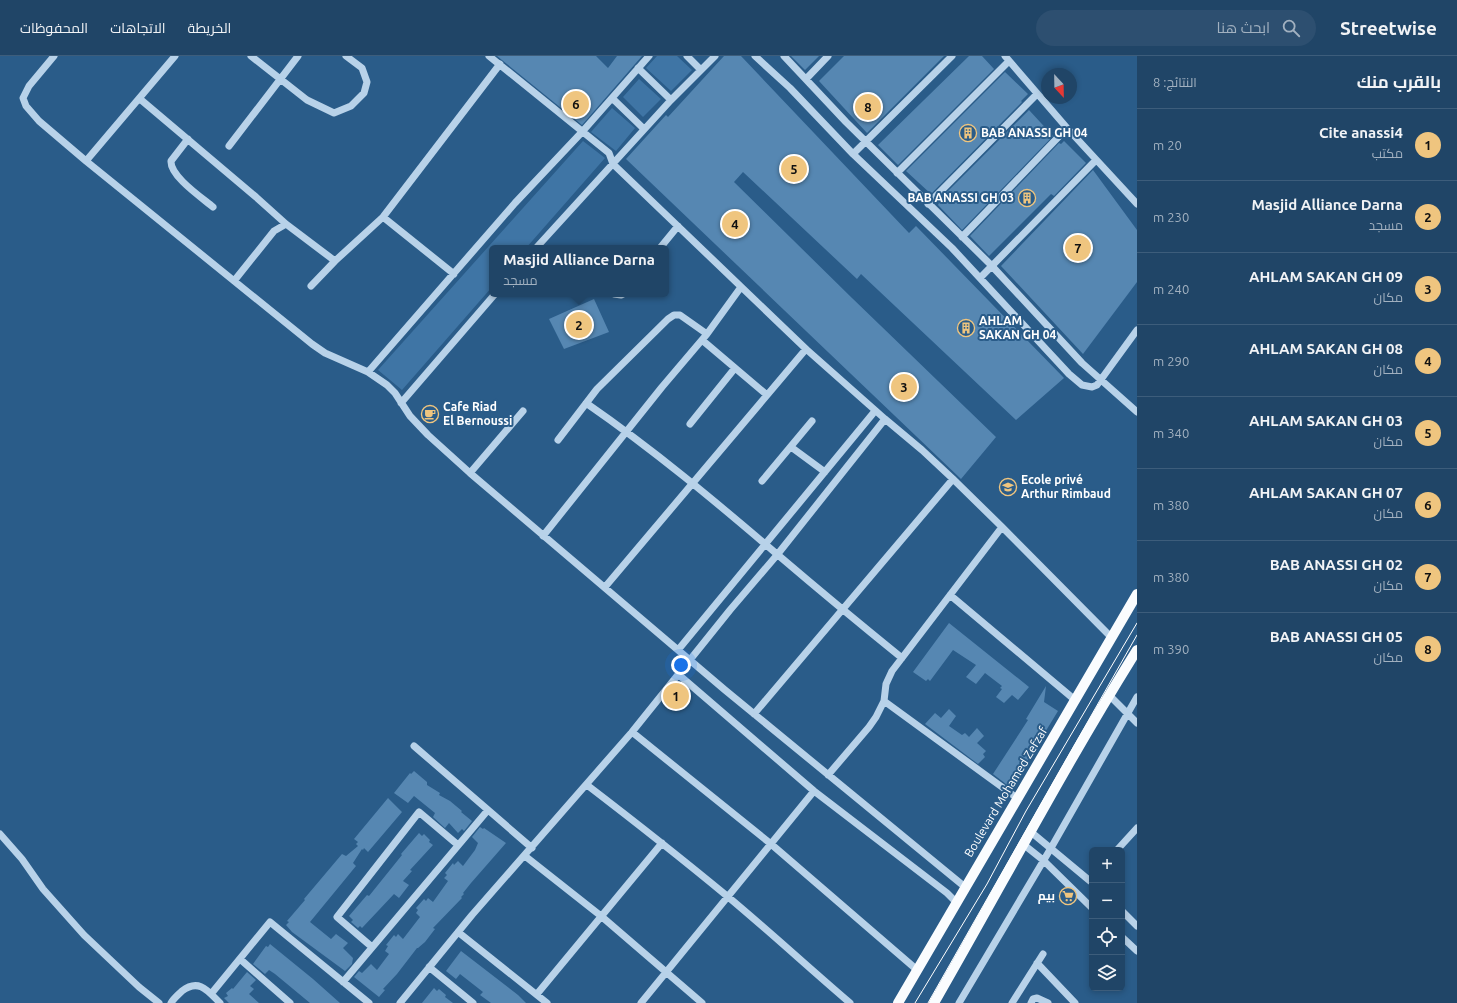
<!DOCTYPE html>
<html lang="ar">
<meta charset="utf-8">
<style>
:root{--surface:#204567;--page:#2d4f70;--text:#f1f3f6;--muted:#a2b1c0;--line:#3d5d7b;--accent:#efc57f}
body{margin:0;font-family:Ubuntu,Cairo,sans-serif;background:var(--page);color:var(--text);direction:rtl}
.controls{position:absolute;right:12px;bottom:12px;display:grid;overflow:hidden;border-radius:6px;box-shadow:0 2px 6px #0003}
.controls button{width:36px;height:36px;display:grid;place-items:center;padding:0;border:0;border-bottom:1px solid var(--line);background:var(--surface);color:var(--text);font:20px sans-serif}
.compass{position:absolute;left:1041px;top:12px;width:36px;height:36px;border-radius:50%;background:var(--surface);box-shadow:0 2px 6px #0003;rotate:158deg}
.you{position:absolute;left:681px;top:609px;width:14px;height:14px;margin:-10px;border:3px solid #fff;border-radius:50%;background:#1a73e8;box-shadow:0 0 0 6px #1a73e833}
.badge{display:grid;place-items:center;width:26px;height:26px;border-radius:50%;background:var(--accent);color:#111;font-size:13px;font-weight:700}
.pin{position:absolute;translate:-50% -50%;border:2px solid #fff;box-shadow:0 1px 4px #0006}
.popup{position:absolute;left:489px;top:189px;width:180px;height:52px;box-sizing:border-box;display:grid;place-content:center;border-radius:6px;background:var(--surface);filter:drop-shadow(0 1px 3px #0005);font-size:13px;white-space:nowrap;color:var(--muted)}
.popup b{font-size:15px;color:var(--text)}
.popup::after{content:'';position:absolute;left:50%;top:100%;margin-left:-8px;border:8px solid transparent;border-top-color:var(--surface)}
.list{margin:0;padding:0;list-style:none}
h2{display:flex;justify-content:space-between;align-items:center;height:52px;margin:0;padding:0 16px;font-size:17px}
h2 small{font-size:13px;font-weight:400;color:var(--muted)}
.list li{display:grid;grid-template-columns:26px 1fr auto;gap:12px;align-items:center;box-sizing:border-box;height:72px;padding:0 16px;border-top:1px solid var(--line)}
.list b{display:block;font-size:15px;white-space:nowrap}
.list p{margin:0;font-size:13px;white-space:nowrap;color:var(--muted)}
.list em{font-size:13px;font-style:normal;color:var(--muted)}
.icon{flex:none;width:22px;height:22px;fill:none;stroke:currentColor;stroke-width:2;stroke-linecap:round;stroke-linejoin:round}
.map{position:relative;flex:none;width:1137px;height:947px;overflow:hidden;direction:ltr}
header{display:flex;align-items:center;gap:24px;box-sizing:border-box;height:56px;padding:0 20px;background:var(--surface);border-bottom:1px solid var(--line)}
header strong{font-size:19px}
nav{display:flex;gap:22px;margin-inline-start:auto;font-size:14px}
.search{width:280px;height:36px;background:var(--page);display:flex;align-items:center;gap:10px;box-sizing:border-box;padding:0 14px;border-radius:22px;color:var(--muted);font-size:15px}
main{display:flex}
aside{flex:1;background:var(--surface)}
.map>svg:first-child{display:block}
</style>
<header>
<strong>Streetwise</strong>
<div class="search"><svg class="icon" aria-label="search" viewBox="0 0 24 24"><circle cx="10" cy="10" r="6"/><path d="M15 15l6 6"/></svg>ابحث هنا</div>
<nav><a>الخريطة</a><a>الاتجاهات</a><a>المحفوظات</a></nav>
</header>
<main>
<aside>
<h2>بالقرب منك<small>النتائج: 8</small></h2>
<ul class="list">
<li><span class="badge">1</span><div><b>Cite anassi4</b><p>مكتب</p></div><em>20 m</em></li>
<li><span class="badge">2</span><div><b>Masjid Alliance Darna</b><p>مسجد</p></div><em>230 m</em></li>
<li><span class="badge">3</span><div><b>AHLAM SAKAN GH 09</b><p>مكان</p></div><em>240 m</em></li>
<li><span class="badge">4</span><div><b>AHLAM SAKAN GH 08</b><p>مكان</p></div><em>290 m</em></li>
<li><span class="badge">5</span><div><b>AHLAM SAKAN GH 03</b><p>مكان</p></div><em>340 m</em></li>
<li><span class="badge">6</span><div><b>AHLAM SAKAN GH 07</b><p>مكان</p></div><em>380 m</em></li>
<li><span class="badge">7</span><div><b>BAB ANASSI GH 02</b><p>مكان</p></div><em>380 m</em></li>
<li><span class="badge">8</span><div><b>BAB ANASSI GH 05</b><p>مكان</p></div><em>390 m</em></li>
</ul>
</aside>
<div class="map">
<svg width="1137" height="947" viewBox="0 0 1137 947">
<rect width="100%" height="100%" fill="#2a5c89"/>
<path fill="#3f75a5" d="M657,0H677L692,14L671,35L646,12Z
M639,23L661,43L643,61L623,41Z
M612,52L635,72L616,95L591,76Z
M583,85L605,102L526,192H492V231L402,334L378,314Z"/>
<path fill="#5687b2" d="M497,0H596L608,12L617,0H642L582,69Z
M724,0H741L909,177L916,170L1064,322L1016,364L861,218L857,223L743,116L734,126L852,242L996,381L961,423L626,103L666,59L668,61Z
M791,0H819L805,14Z
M844,0H944L867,77L819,25Z
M969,0H982L994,13L898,109L878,89Z
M1005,16L1028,38L1021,45L1022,46L931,138L906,115Z
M1029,54L1053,80L962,174L938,149L939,147L938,145Z
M1064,85L1086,107L1054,140L1051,138L989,200L970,180L1059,87L1061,88Z
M1093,114L1137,174V226L1083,298L1001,210Z
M594,243L609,276L564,293L549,263Z
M949,567L1029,631L1018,644L1012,639L1004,647L996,641L1002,633L1000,632L1002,630L985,617L976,628L966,621L976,609L953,594L930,625L928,623L926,625L913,616Z
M1046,630L1044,646L1058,655L1011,732L993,718L1028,664L1026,663Z
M949,653L956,660L949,670L962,679L965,677L969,681L977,672L984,680L977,687L986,695L983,698L985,701L978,708L925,668L935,657L941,662Z
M414,715L427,726V729L440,737L439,739L450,745L462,755L461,756L472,765L464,775L462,773L458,777L449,767L445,772L433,761L435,757L414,740L408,747L394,737L410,717L411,718Z
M388,742L402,756L368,796L364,792L363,794L362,793L353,807L356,810L310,866L331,883L336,878L348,887L343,892L353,902L352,908L345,915L292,876L286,869L289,866L287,865L305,844L304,843L342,798L346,800L358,790L356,788L358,786L354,783Z
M480,771L483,773L484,772L506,787L471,827L463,837L464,838L461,841L462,842L433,872L435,873L425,886L418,892H417L397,918L383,933L385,934L379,941L354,921L359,915L362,917L371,908L377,914L389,898L385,895L388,890L386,889L394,879L396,881L398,878L403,883L420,861L416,857L418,854L416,852L424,843L426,845L428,842L433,846L448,825L444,822L447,819L445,817L453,807L454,809L458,805L463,810L475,794L478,787L472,781Z
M419,777L422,780L424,778L430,784L429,786L433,789L410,814L412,815L403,825L409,829L399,842L394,838L362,872L360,870L358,872L351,866L353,864L349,860L367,839L369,840L402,799L401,798Z
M270,888L313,923L340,947H310L275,918L269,914L265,918L253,908L266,890L268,891Z
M461,895L518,939L526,947H491L480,939L483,936L460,918L456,923L446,915Z
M247,916L256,924L250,930L254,933L249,938L259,947H229L224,942L228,940L226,937L232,932L233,933Z
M434,932L437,935L439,933L446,939L445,941L453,947H422Z"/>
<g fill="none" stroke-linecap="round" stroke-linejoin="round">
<path stroke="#b8d2e9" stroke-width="7" d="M54,0L29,30L23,42L26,50L39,65L86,105L312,288L325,297L368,316L387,329L395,337L410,360L428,379L470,417L725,634L965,831
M251,0L307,44L334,57L351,50L364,37L367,26L362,12L346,0
M489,0L609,97L613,108L806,293L885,363L922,394L953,423L1002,471L1111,581
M687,0L701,14
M755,0L790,32L853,98L952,192L1069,318L1082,329L1092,331L1097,329L1137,274
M784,0L846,66L990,208L1082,307L1137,356
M1005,0L1067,72L1137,148
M638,12L671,44
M806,23L828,0
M612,42L644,73
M140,43L256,141L286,168
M188,83L171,105C170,120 201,141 213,151
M229,90L298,0
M853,98L952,0
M86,105L175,0
M897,117L1009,5
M928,148L1037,38
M383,161L454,218
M962,181L1067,72
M536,192L671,44L715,0
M660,192L678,170
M980,222L1096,104
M234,225L274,175L286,168L335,205
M311,230L335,205L383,161L500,8
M614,238L621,239L623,238
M702,284L767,339
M368,316L515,147L582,76L649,0
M401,347L495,238
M586,347C654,394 716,446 778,499C819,534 860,568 902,602
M690,368L735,312
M558,384L597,333L668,263L674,259H680L707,278
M791,391L825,416
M470,417L523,355
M762,425L812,365
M543,480L662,331L707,278L741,231
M605,531L806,293
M950,539L1075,644
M678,594L875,355
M679,619L814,735L947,837L956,846
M1109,639L1137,667
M884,645L1017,742
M754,658L953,423
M632,676L771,788L916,913
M414,690L532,792
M828,719L869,671L876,661L884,645L886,628L892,615L1002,471
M587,729C634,765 681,802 727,840C769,875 809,912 850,947
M1031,776L1090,825
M0,778L22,803L43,833L84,879L139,931L159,947
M1023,788L1043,804L1092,852
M1117,794L1137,772
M525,800L601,860L702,947
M1122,855L1137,870
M458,876L547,947
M1122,881L1137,895
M372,891L337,861L419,756L458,789
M240,903L290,947
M1037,907L1075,947
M429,911L473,947
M343,926L488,754
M211,938L270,866L369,947
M537,938L662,787
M171,947C174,942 178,939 182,935C199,922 208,935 220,947
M400,947L472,859L632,676L730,554L777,499L885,363
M641,947L814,735
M959,947L1051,792L1137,641
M1012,947L1043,898
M1031,947L1033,943L1037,942L1048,947"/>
<path stroke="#fafcfe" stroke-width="10" d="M898,947L1137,538
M934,947C1002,829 1065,709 1137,594"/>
<path stroke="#fff" stroke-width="1" d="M915,947L987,828L1026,755L1137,567
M928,947L1137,579"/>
</g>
<defs>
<g id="building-ring" transform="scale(0.9)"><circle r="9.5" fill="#2a5c89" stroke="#efc57f" stroke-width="1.5"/><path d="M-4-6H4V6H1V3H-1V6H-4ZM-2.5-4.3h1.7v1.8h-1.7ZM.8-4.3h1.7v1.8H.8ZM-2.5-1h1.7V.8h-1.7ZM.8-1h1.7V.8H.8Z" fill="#efc57f"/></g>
<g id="cafe-ring" transform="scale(0.9)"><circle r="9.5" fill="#2a5c89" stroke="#efc57f" stroke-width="1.5"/><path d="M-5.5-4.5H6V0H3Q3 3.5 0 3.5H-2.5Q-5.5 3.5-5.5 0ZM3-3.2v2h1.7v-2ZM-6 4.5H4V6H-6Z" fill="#efc57f"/></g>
<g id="school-ring" transform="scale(0.9)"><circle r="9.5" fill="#2a5c89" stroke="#efc57f" stroke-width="1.5"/><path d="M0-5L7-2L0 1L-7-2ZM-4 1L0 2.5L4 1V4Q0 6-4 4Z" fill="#efc57f"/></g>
<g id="supermarket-ring" transform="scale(0.9)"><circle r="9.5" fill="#2a5c89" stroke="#efc57f" stroke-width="1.5"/><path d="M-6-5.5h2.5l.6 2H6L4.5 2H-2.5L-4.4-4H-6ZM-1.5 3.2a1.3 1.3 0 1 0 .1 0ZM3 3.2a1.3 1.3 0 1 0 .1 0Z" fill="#efc57f"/></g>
</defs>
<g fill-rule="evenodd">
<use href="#building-ring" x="968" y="77"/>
<use href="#building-ring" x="1027" y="142"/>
<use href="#building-ring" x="966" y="272"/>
<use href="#cafe-ring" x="430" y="358"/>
<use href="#school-ring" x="1008" y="431"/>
<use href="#supermarket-ring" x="1068" y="840"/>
</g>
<g text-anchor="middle" stroke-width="4" stroke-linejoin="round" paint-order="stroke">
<g font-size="12" font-weight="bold" fill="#fff" stroke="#2a5c89" text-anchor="start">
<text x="981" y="81">BAB ANASSI GH 04</text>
<text x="1014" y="146" text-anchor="end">BAB ANASSI GH 03</text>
<text x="979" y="269">AHLAM<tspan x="979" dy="14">SAKAN GH 04</tspan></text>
<text x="443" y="355">Cafe Riad<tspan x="443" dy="14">El Bernoussi</tspan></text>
<text x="1021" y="428">Ecole privé<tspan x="1021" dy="14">Arthur Rimbaud</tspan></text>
<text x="1055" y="844" text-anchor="end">بيم</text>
</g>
<g font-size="12" fill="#fff" stroke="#2a5c89">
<text transform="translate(1006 736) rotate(-59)" y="4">Boulevard Mohamed Zefzaf</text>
</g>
</g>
</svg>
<div class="controls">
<button>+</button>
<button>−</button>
<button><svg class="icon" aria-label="locate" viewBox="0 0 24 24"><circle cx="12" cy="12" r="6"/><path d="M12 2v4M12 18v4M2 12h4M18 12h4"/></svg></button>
<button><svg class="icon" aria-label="layers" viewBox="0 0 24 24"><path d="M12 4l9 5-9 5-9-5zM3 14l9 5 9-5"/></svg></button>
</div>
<svg class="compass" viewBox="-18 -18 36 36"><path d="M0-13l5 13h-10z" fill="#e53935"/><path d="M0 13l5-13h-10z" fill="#a2b1c0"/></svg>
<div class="you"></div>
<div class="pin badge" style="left:676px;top:640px">1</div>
<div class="pin badge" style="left:579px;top:269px">2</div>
<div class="popup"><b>Masjid Alliance Darna</b>مسجد</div>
<div class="pin badge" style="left:904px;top:331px">3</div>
<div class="pin badge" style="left:735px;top:168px">4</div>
<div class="pin badge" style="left:794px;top:113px">5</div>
<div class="pin badge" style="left:576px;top:48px">6</div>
<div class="pin badge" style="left:1078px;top:192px">7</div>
<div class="pin badge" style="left:868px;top:51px">8</div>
</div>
</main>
